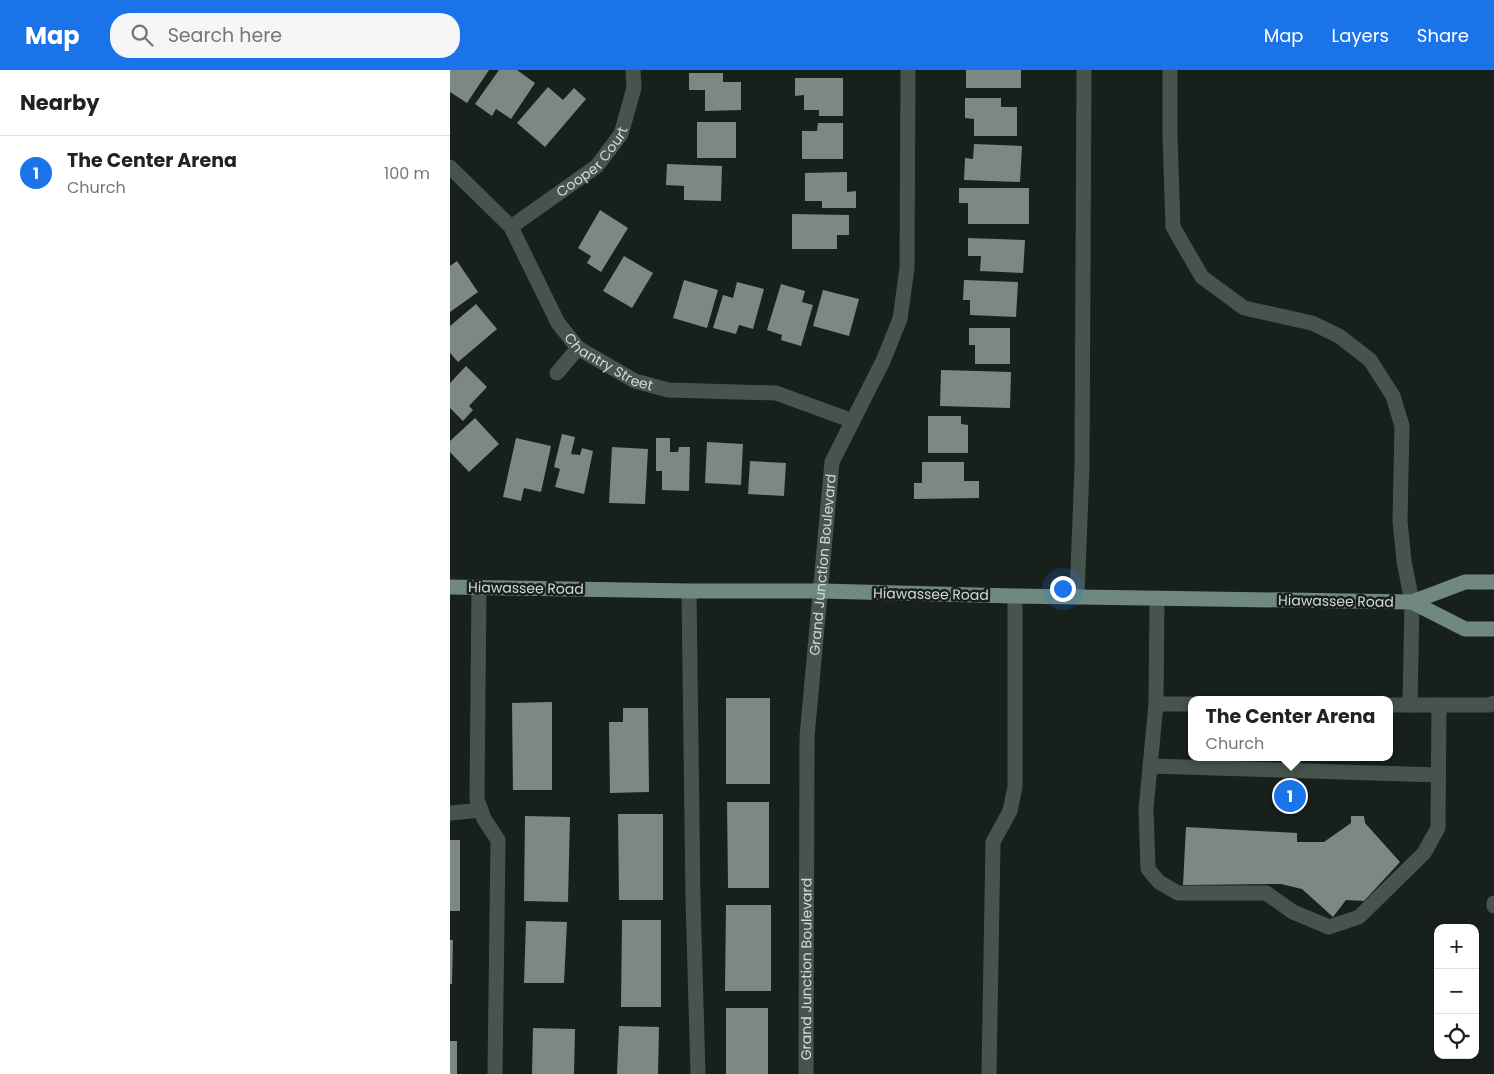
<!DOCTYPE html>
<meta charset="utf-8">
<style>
:root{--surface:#fff;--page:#f6f6f6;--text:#222;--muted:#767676;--line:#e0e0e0;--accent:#1a73e8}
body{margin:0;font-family:Poppins,sans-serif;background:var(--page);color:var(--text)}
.controls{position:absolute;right:15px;bottom:15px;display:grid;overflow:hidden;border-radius:10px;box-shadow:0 2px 12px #0003}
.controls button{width:45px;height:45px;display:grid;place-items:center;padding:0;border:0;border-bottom:1px solid var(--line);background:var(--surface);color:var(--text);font:25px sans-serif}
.you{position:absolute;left:612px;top:518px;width:18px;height:18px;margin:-12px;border:4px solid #fff;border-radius:50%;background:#1a73e8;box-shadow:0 0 0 8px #1a73e833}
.badge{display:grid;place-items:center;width:32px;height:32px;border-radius:50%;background:var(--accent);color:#fff;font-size:16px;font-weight:700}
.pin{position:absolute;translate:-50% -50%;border:2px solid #fff;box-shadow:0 1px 5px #0006}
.popup{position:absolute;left:738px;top:626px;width:205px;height:65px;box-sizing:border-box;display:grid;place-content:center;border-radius:10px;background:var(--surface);filter:drop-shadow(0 1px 4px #0005);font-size:16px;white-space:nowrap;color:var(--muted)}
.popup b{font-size:19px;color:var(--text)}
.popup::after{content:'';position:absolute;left:50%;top:100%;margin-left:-10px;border:10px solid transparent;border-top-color:var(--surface)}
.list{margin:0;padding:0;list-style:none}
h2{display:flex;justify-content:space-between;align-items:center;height:65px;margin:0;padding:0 20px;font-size:21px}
h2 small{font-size:16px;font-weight:400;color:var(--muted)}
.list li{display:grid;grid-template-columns:32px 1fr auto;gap:15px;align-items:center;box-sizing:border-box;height:75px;padding:0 20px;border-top:1px solid var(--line)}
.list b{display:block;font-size:19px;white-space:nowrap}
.list p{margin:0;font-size:16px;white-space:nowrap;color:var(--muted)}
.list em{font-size:16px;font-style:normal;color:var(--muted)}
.icon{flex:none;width:28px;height:28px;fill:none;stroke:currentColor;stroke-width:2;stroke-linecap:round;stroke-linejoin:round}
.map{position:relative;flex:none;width:1044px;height:1004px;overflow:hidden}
header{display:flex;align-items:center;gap:30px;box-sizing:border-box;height:70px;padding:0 25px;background:var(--accent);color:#fff}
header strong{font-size:24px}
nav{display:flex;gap:28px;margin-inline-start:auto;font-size:18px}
.search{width:350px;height:45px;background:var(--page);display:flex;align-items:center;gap:12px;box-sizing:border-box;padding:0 18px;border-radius:20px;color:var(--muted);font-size:19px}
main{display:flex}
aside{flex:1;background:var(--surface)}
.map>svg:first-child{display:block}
</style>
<header>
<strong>Map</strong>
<div class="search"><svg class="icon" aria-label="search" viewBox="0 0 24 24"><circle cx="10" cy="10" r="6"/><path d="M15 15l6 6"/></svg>Search here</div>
<nav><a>Map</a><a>Layers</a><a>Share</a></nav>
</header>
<main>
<aside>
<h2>Nearby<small></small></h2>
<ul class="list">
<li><span class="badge">1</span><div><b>The Center Arena</b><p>Church</p></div><em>100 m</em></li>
</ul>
</aside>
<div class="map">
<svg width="1044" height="1004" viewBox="0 0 1044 1004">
<rect width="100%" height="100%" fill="#18201c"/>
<path fill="#7d8783" d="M0,0H39L17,33L0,22Z
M49,0H67L85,13L61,49L46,39L42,46L25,34Z
M516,0H571V18H516Z
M239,3H273V12H291V40L255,41V20H239Z
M345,8H393V46H369V40H354V25L345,26Z
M98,17L113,30L124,18L136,29L95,77L67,53Z
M515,28H551V37H567V66H524V49L515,48Z
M247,52H286V88H247Z
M368,53H393V89H352V61H367Z
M524,74L572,76L570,112L514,110L515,88L523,89Z
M217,94L272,96L271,131L234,130V116L216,115Z
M397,102V122L406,121V138H372V131H355V103Z
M509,118H579V154H518V133H509Z
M150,140L178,158L151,202L137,193L141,186L128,178Z
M342,144L399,145V165H387V179H342Z
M518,168L575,170L573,203L530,201L531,186H518Z
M174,186L203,203L182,238L153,221Z
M7,191L28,222L0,242V196Z
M234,210L268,220L257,258L223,248Z
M514,210L568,212L566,247L520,245V230H513Z
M287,212L314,219L303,259L289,255L286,264L263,258L273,225L283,228Z
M331,214L355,221L352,232L363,235L351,276L331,270L332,265L317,260Z
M373,220L409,229L399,266L363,256Z
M26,234L47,259L8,292L0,283V256Z
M519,258H560V294H525V275H519Z
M16,296L37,317L19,336L23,340L13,351L0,338V313Z
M491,300L561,302L560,338L490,336Z
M478,346H511V354L518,355V383H478Z
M25,348L49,374L19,402L0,382V371Z
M112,364L125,367L121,384L130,385L132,378L143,381L134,424L105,417L110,399L104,397Z
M66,368L101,376L91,422L74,418L71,431L53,427Z
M206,368H220V382H228L229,377H240L239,421L212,420V401H206Z
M257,372L293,374L291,415L255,413Z
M162,377L198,379L195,434L159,433Z
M300,391L336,393L334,426L298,424Z
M472,392H514V411H529V428L464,429V413H472Z
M276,628H320V714H276Z
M102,632V720H63L62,633Z
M173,638H198L199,722L160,723L159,652H173Z
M277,732H319V818H278Z
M168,744H213V830H169Z
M75,746L120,747L118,832L74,831Z
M901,746H914L915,753L950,792L914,831L896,830L883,847L852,819L831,814L733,815L736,757L847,763V772H874L901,753Z
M0,770H10V841H0Z
M276,835H321V921H275Z
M172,850H211V937H171Z
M76,851L117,852L114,913H74Z
M0,870H3L2,914H0Z
M276,938H318V1004H276Z
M169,956L209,957L208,1004H167Z
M83,958L125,959L124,1004H82Z
M0,971H7V1004H0Z"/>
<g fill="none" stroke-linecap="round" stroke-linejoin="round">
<g stroke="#47544e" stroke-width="15">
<path d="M720,0V66L723,157L752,207L794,238L862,253L889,266L920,290L943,326L952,356L950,451L954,491L962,532L960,635"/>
<path id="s1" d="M0,97L61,157L108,253L128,278L185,311L218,320L326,323L403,351"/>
<path id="s2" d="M61,157L147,96L171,64L184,18L183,0"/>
<path d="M107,303L128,278"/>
<path d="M29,517L27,729L34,749L48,770L45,1004"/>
<path d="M239,521L243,829L248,1004"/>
<path d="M627,527L632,397L634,0"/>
<path d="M707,528L706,634H741"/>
<path d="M706,634L696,739L698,799L709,812L728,823H816L843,842L879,857L909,847L974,783L988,758L989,635"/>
<path d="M939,635H1039L1044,633"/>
<path d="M700,696L988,705"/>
<path d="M0,743L31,740"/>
<path d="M1044,833V836"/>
<path id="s3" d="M356,1004L357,667L382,392L433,291L450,249L457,198L458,0"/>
<path d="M539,1004L543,772L560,741L565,717V526"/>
</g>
<path stroke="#70897e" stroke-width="15" d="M0,517L239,521H371L565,526L962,532L1015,512H1044
M962,532L1015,559H1044"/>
</g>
<g text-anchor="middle" stroke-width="5" stroke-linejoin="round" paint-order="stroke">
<g font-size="14" fill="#d3d9d6" stroke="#18201c">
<text dy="5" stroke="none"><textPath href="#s2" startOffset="105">Cooper Court</textPath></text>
<text dy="5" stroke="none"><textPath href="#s1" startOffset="258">Chantry Street</textPath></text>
<text dy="5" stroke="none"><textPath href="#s3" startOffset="510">Grand Junction Boulevard</textPath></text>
<text transform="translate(76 518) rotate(1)" y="5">Hiawassee Road</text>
<text transform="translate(481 524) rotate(1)" y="5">Hiawassee Road</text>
<text transform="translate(886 531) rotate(1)" y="5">Hiawassee Road</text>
<text dy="5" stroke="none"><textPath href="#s3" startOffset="105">Grand Junction Boulevard</textPath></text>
</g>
</g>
</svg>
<div class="controls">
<button>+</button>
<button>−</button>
<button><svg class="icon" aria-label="locate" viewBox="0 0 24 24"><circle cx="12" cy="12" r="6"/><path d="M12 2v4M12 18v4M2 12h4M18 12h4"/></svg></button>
</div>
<div class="you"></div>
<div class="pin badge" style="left:840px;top:726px">1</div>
<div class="popup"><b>The Center Arena</b>Church</div>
</div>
</main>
